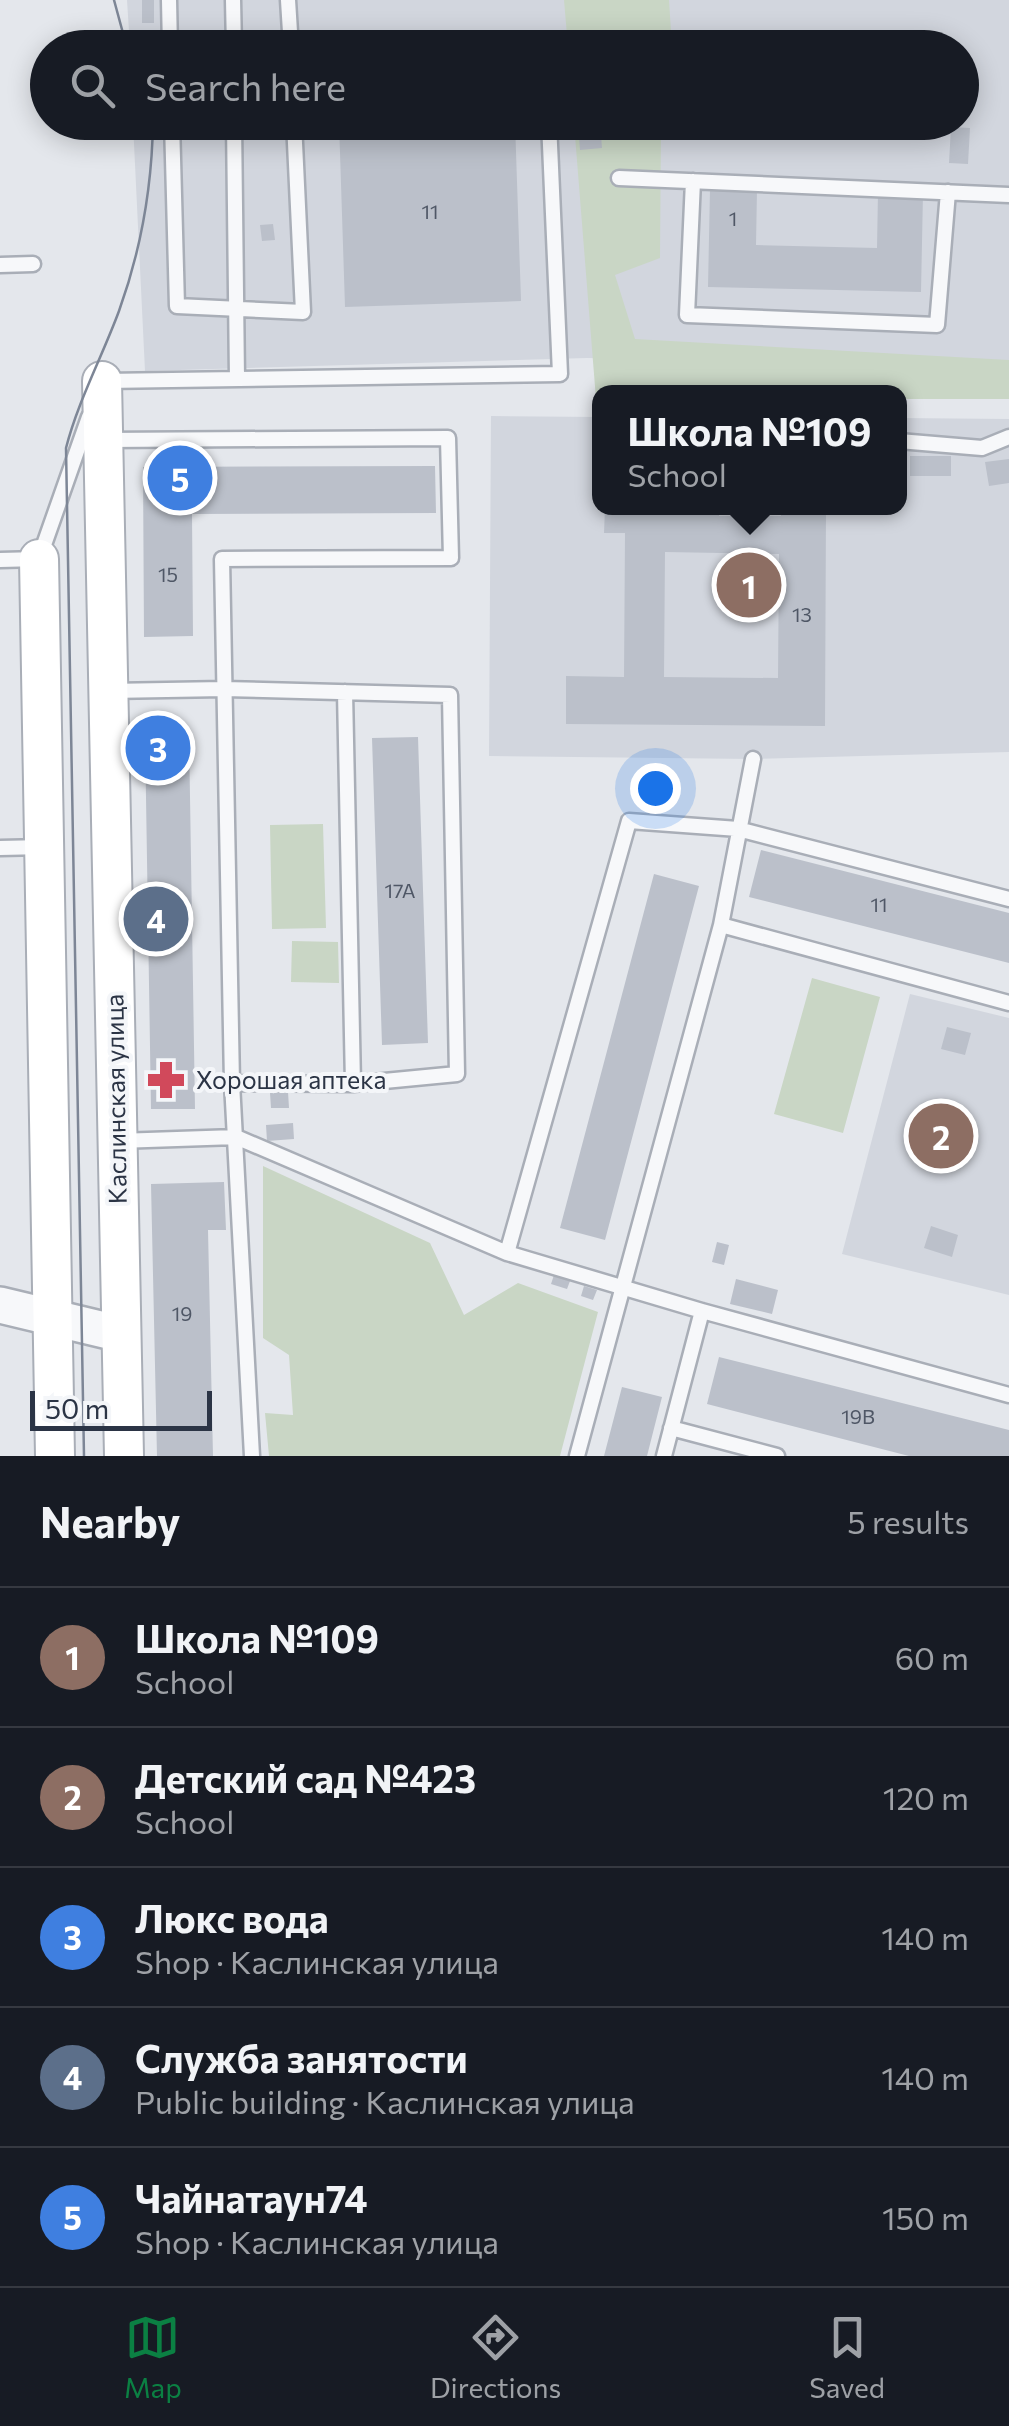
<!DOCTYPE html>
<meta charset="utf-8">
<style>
:root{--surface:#171b24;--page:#20242c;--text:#f1f3f6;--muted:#9ea1a6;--line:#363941;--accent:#0b8043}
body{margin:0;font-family:Commissioner,sans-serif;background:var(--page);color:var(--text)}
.scale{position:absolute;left:30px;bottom:25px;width:182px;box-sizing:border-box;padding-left:10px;border:5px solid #2b3445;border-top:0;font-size:28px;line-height:35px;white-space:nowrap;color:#2b3445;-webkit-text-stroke:8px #f4f6f9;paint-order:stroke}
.you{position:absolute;left:655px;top:788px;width:35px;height:35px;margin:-25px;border:8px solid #fff;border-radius:50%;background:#1a73e8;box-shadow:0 0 0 15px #1a73e833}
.badge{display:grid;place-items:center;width:65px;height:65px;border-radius:50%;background:var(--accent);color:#fff;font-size:32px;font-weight:700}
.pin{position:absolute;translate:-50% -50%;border:5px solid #fff;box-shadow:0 2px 10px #0006}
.popup{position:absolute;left:592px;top:385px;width:315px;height:130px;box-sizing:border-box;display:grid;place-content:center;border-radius:20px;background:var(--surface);filter:drop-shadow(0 2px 8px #0005);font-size:32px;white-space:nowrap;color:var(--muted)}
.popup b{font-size:38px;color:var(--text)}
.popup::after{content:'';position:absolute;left:50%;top:100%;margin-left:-20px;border:20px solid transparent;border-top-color:var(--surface)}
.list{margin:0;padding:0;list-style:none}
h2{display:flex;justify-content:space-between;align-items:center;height:130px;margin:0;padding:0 40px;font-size:42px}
h2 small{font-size:32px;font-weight:400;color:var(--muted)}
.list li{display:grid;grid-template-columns:65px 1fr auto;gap:30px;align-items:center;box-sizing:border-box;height:140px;padding:0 40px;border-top:2px solid var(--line)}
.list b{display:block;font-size:38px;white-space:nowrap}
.list p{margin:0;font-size:32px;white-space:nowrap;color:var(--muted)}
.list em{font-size:32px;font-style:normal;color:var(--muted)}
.icon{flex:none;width:55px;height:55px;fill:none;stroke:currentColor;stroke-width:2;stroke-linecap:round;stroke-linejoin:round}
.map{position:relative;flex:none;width:1009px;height:1456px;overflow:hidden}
.search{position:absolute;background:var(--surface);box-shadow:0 5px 25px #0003;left:30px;right:30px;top:30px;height:110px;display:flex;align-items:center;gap:25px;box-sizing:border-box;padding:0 35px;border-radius:55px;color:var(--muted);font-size:38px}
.sheet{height:830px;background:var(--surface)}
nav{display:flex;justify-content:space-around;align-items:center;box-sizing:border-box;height:140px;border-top:2px solid var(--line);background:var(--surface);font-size:28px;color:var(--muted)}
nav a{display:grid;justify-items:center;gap:5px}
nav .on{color:var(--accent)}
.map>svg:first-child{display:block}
</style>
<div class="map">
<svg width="1009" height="1456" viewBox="0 0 1009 1456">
<rect width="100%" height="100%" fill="#e4e7ec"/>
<path fill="#d2d6de" d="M127,0H1009V365L587,358L145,371L133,123L962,122V48L130,47Z
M491,416L599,417V508H899V418L1009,419V752L753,759L489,756Z
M910,994L1009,1018V1295L842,1254Z"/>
<path fill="#c9d6c5" d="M564,0H669L672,47H568Z
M574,123H615L616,128L661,132L660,258L615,275L635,339L1009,360V399H899V392H599L596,399Z
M323,824L326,928L272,929L270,825Z
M292,941L338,942L339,983L291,982Z
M812,978L880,997L843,1133L774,1114Z
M263,1166L430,1243L464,1315L518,1283L598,1312L560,1456H269L265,1413L293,1415L289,1355L263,1338Z"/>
<path fill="#bbc0ca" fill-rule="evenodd" d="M142,0H154V23H142Z
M512,43V48H477V44Z
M339,122H515L521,301L345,307Z
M578,122H600L602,148L580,150Z
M951,127L970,128L968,164L949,163Z
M710,189L757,190L756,245L877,248L878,192L923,193L921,292L708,287Z
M273,224L275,240L262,241L260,225Z
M910,456H951V476H910Z
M1009,459V483L989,486L985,462Z
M435,466L436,513L192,514L193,636L144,637L143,467Z
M605,508H719V516H781V508H826L825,726L566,724V676L624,677L625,533H604ZM665,552L779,554L778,678L664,677Z
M189,734L195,1109H151L145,735Z
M418,737L428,1043L382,1045L372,738Z
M761,850L1009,913V963L749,897Z
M654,874L699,886L605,1240L560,1228Z
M947,1027L971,1033L965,1055L941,1049Z
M288,1092L289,1108H271L270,1093Z
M293,1123L294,1139L267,1141L266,1125Z
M912,1128L940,1135L934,1157L906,1149Z
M224,1182L226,1230H208L213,1456H157L151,1184Z
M931,1226L958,1235L952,1257L924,1248Z
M717,1242L729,1245L724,1265L712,1262Z
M554,1275L570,1281L567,1289L551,1284Z
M736,1279L778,1290L772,1314L730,1304Z
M584,1286L597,1290L593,1300L581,1296Z
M719,1357L1009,1430V1456H909L707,1404Z
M622,1387L662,1397L647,1456H604Z"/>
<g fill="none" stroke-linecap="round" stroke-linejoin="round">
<g stroke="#a9aeb7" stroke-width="19">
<path id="service" d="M169,0L170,48
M233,0L234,48
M288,0L291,48
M172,122L177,306L303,312L294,122
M234,122L237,379
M619,178L1009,195
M693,181L687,315L937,325L948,192
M0,265L33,264
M105,381L560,374L549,122
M104,440L448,438L451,558L222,559L232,1083L252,1456
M899,441L982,448L1009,437
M0,560L39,559L89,417
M109,691L224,689L450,695L457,1074L353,1084L232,1083
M345,692L353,1084
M0,848L44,847
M721,925L753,759
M118,1141L236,1137L507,1253L702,1311L1009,1395
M507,1253L629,821L738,829L1009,899
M671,1428L777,1456
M577,1456L721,925L1009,1003
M664,1456L702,1311"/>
</g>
<g stroke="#a9aeb7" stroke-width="40">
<path id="tertiary" d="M0,1305L121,1334"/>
</g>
<g stroke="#a9aeb7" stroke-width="42">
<path id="secondary" d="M102,381L124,1456
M39,559L55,1456"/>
</g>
<use href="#service" stroke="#f7f8fa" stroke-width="14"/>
<use href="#tertiary" stroke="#f7f8fa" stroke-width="35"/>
<use href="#secondary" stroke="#fff" stroke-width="38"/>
<path stroke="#7d8696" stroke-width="2.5" d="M114,0L127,48
M84,1456L66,448C78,401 102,357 119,311C141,250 152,188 153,122"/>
</g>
<defs>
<g id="pharmacy-bare" transform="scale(3)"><path d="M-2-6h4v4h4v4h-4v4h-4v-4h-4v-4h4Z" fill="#d1495b" stroke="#f4f6f9" stroke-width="2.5" paint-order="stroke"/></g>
</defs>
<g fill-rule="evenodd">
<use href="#pharmacy-bare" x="166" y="1080"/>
</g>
<g text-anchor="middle" stroke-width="8" stroke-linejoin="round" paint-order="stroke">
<g font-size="20" fill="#4f5766">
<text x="430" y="219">11</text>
<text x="733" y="226">1</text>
<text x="168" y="582">15</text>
<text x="802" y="622">13</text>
<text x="400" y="898">17А</text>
<text x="879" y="912">11</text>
<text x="182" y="1321">19</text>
<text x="858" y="1424">19В</text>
</g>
<g font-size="25" fill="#2b3445" stroke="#f4f6f9" text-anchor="start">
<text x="196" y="1089">Хорошая аптека</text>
</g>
<g font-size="25" fill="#2b3445" stroke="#f4f6f9">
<text transform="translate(116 1099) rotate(-91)" y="9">Каслинская улица</text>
</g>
</g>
</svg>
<div class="scale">50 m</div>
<div class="you"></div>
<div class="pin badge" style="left:749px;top:585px;background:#8d6e63">1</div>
<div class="popup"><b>Школа №109</b>School</div>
<div class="pin badge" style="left:941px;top:1136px;background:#8d6e63">2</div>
<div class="pin badge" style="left:158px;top:748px;background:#3f7fe0">3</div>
<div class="pin badge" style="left:156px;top:919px;background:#5c6f8a">4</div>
<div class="pin badge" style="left:180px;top:478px;background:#3f7fe0">5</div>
<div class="search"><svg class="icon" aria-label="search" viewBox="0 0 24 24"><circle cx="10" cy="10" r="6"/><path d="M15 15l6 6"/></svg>Search here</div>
</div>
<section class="sheet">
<h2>Nearby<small>5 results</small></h2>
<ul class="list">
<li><span class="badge" style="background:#8d6e63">1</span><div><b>Школа №109</b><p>School</p></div><em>60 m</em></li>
<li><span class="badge" style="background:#8d6e63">2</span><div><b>Детский сад №423</b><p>School</p></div><em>120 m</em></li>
<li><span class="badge" style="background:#3f7fe0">3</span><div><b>Люкс вода</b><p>Shop · Каслинская улица</p></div><em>140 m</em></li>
<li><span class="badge" style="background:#5c6f8a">4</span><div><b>Служба занятости</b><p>Public building · Каслинская улица</p></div><em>140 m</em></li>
<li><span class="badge" style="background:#3f7fe0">5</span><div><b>Чайнатаун74</b><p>Shop · Каслинская улица</p></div><em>150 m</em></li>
</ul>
</section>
<nav>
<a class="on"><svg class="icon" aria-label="map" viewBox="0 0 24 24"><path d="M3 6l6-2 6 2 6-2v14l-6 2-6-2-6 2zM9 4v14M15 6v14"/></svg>Map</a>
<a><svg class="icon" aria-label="directions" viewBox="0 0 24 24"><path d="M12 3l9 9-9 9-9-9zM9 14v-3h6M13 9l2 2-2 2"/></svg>Directions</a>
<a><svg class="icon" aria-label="saved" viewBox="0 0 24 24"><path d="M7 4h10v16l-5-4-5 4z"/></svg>Saved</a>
</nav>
